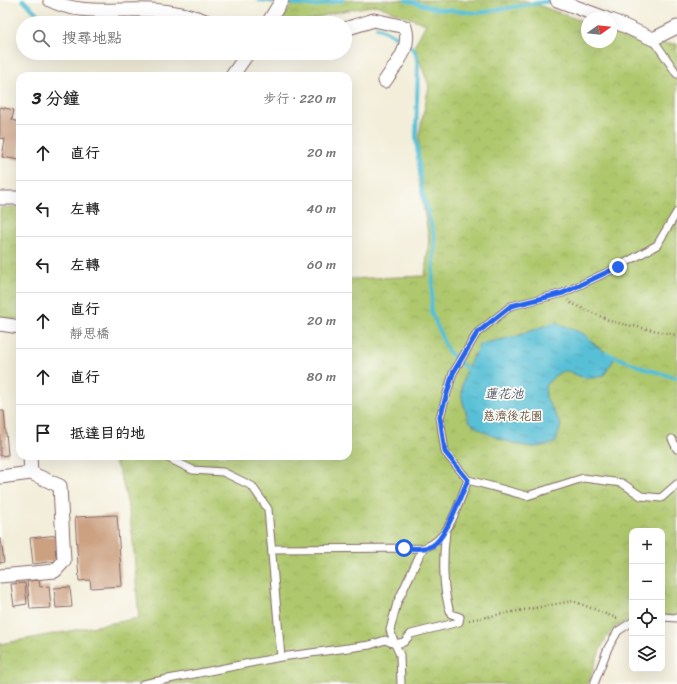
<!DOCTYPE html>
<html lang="zh-TW">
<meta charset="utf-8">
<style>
:root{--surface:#fff;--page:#f2f2f2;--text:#222;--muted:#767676;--line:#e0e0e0}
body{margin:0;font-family:Sriracha,"LXGW WenKai TC",sans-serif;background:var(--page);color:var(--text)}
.controls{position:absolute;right:12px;bottom:12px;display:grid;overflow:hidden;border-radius:8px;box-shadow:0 4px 16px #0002}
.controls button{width:36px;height:36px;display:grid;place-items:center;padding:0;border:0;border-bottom:1px solid var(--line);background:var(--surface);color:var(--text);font:20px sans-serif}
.compass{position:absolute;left:581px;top:12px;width:36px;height:36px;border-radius:50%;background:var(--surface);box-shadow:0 4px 16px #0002;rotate:75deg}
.stop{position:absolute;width:12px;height:12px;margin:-9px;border:3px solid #2563eb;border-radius:50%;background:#fff}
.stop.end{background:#2563eb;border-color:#fff;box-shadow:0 1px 4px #0008}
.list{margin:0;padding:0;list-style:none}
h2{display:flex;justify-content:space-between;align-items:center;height:52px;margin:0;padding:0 16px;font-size:17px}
h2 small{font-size:13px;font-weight:400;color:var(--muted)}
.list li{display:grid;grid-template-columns:26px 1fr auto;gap:12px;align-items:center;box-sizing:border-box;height:56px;padding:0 16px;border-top:1px solid var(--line)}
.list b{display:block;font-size:15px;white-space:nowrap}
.list p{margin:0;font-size:13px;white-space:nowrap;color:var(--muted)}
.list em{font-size:13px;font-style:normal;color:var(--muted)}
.icon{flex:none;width:22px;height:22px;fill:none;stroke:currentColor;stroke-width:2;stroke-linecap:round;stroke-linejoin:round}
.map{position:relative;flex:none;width:677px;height:684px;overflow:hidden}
.search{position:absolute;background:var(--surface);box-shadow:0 4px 16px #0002;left:16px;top:16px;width:336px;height:44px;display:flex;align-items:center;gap:10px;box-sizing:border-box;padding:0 14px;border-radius:22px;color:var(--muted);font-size:15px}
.panel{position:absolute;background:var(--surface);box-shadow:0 4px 16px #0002;left:16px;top:72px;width:336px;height:388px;border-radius:12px}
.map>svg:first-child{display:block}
</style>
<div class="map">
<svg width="677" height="684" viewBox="0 0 677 684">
<defs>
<pattern id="park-crowns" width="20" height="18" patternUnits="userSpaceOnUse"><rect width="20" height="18" fill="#afc86d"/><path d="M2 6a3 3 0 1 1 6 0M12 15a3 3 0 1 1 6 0" fill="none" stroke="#98ab5f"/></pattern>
<pattern id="water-ripples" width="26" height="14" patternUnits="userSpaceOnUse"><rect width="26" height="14" fill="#59c0d6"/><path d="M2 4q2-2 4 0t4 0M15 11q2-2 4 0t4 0" fill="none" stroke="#4c9bae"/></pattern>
</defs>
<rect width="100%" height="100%" fill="#fdfcf7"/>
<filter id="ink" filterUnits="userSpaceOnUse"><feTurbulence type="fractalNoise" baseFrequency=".025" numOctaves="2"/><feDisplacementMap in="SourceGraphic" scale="8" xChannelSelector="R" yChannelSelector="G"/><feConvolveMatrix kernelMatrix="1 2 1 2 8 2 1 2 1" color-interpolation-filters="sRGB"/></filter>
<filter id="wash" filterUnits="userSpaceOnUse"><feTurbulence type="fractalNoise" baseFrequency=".012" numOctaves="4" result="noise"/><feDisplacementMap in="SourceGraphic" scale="16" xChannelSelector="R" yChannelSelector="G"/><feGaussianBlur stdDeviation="0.9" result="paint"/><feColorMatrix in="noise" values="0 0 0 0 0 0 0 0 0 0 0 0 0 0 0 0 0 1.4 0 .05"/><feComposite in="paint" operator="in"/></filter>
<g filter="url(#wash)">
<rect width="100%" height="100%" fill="#f3eeda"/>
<path fill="url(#park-crowns)" stroke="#7c744c" d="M297,0H524L587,23V42H611V32L645,44H677V618L662,614V531H632V620C603,625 597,660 588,684H0V644L139,618C134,569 135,500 112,456H348V279L425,276L429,239L419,181V135L429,86L414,46L426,24L376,5L333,13L300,23H277Z
M20,206V320L0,318V208Z"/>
<path fill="url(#water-ripples)" stroke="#527080" d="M555,322L584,334L595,345L615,358L604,375C601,376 596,378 592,378C568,379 570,357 545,386L546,397L561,425L556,442C539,450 527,447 509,442C497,438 481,432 471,423C468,421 467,416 466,412C455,385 467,368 480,344L517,336Z"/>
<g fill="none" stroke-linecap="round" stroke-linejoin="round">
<path stroke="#59c0d6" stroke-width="4" d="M23,0L42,18L147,19L159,23
M259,0L315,6L343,0
M406,0L438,9L478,13L556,0
M377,27L399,38
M409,45L416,53L418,67L416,137L422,191L435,239L431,311L447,350L470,372
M250,55L291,53
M606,353L646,369L677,378"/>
</g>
<g id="blocks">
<path fill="#cca182" d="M0,107L14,110L12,120L20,122V160L2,157L5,139L0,138Z
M0,411H4L8,455L0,456Z
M117,515L122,586L91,588L90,580L79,581L75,517Z
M58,535L60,549H55L57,561L33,564L30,538Z
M0,539H1L4,562L0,563Z
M39,580L40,587L49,586L51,608L30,609L27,581Z
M25,583L27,604L14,606L11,584Z
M70,587L72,607L56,608L54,588Z"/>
</g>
</g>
<g filter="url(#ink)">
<use href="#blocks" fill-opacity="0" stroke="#856768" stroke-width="1"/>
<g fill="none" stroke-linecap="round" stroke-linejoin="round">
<g stroke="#856768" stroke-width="9">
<path id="service" d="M653,39L677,74
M672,439L677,449
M164,456L193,470L223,472L252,486L268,509L281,657
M468,480L527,496L583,478L622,483L641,496L661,498L677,484
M272,549L423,548
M662,617L677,618
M143,684L281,657L370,645L385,640L395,644L390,630L397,603L423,548C450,541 458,503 468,480L445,452L440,417L453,373L477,333L511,306L563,293L618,267L657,245L677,212
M401,684L400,655L395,644L404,642L411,634L459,622L460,617L451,614C442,591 443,556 446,531
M594,684L608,648L618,631L632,622"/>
</g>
<g stroke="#856768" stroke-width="15">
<path id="minor" d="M50,0C79,16 119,8 151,10C172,11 191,15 211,23
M557,0L605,18
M611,20L653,39L677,27
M268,23L282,0
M345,29L374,20L405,27C412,48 396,64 385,81
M232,76L248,53
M0,198H20
M0,324L20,327
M30,456L31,473
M0,477L31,473L60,486L64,561L55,571L0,576"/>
</g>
<path stroke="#856768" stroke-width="2.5" stroke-dasharray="1 3" stroke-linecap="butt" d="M568,300L571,303L613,322L677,335
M469,620L573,601L619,619"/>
<use href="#service" stroke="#fff" stroke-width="7"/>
<use href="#minor" stroke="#fff" stroke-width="13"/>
</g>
</g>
<g fill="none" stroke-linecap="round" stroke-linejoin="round" filter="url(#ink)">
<path stroke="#2563eb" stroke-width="5" d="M404,548C413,548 424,550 432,546C446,539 461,494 468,480L445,452L440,417L453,373L477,333L511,306L563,293L618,267"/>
</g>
<g text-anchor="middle" stroke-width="3.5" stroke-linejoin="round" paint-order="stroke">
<g font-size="12" fill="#68523f" stroke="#fdfcf7">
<text x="513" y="420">慈濟後花園</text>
</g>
<g font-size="13" font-style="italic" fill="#4f5767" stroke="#fdfcf7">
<text x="504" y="398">蓮花池</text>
</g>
</g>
</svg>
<div class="controls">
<button>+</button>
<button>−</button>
<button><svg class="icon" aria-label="locate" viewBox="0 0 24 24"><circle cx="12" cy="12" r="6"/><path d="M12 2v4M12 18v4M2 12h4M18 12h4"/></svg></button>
<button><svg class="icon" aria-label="layers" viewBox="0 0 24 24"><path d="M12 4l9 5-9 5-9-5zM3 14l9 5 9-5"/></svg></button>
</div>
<svg class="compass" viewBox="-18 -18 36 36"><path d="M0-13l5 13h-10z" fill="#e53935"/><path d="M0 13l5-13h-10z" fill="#767676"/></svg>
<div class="stop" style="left:404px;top:548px"></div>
<div class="stop end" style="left:618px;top:267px"></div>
<div class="search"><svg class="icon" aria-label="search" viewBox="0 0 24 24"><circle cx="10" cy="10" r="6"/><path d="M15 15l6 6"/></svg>搜尋地點</div>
<section class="panel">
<h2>3 分鐘<small>步行 · 220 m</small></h2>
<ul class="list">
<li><svg class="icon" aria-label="ahead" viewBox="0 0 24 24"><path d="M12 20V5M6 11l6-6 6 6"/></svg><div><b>直行</b></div><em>20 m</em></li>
<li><svg class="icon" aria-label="left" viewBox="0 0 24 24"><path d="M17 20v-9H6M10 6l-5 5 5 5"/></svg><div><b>左轉</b></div><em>40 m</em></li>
<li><svg class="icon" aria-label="left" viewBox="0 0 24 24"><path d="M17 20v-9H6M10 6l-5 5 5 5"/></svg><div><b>左轉</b></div><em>60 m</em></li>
<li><svg class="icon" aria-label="ahead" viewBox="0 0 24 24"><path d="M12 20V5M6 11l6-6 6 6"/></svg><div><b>直行</b><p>靜思橋</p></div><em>20 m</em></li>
<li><svg class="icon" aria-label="ahead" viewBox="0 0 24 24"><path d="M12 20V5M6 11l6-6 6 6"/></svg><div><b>直行</b></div><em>80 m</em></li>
<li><svg class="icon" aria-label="arrive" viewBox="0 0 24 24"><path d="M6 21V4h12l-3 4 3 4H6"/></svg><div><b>抵達目的地</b></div></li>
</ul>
</section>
</div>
